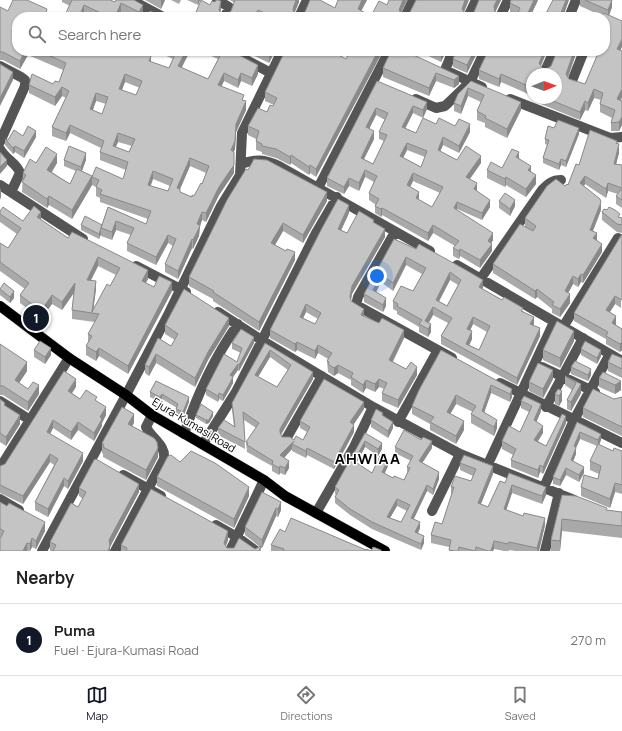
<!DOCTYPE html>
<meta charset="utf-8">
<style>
:root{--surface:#fff;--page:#f2f2f2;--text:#222;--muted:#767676;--line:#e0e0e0;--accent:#111827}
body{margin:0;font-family:Manrope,sans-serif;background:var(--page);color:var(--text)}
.compass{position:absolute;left:526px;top:68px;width:36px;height:36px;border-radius:50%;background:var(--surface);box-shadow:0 1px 3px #0004;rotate:89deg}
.you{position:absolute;left:377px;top:276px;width:14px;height:14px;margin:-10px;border:3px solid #fff;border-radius:50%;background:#1a73e8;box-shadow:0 0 0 6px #1a73e833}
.badge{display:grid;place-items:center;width:26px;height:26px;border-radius:50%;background:var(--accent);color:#fff;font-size:13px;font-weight:700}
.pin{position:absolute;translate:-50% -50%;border:2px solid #fff;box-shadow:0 1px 4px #0006}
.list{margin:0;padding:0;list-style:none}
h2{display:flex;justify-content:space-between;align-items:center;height:52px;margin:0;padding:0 16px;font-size:17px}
h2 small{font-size:13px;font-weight:400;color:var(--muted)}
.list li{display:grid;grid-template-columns:26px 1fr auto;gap:12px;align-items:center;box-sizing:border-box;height:72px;padding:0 16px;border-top:1px solid var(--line)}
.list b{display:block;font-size:15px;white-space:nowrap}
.list p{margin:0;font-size:13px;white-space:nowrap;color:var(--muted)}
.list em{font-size:13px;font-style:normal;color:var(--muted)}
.icon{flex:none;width:22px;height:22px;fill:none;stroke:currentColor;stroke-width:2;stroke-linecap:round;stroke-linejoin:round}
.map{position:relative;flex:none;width:622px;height:551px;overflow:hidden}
.search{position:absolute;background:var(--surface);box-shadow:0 1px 3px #0004;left:12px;right:12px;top:12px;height:44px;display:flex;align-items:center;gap:10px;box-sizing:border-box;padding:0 14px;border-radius:16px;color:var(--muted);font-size:15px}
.sheet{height:124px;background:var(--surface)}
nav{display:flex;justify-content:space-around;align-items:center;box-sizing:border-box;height:56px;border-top:1px solid var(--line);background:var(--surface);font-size:11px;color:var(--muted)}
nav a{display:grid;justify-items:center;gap:2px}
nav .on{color:var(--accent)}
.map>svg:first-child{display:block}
</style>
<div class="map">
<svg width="622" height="551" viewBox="0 0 622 551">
<rect width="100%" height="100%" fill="#fff"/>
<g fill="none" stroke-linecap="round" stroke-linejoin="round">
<g stroke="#dbdbdb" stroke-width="11">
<path id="major" d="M0,306L69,358L126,395L152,415L264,480L285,496L385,551"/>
</g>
<path stroke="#555" stroke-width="10" d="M136,0L137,3L163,17
M217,0L229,7L225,17
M299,17L307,0
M405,17L413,0
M468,17L476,0
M500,17L508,0
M569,17L576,0
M229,51L271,73
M0,66L21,77L25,80V86L0,142
M445,70L453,51
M447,71L482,87
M545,71L554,51
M572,81L584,51
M416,99L436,108L445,106L470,82L485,51
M510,99L610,138L622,137
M0,149C5,159 17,163 20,173L11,192
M241,164C256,159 264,159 279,166L430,251
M0,185L83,239
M318,188L389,51
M395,232L358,297L356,305L452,358
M457,265L622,361
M136,266L186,292
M481,278L542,190C548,184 552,180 561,180
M218,312L263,341L373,407L354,447L316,513
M563,327L618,238
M542,367L595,392
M500,383L622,443
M0,401L30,420
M373,407L460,454L574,500
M546,407L583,338
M398,422L438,350
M184,434C197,395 214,358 238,324
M286,439L322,376
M203,444L236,392L316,233L337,197
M488,464L554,322
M0,468L69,358
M123,475L161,496
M544,487L574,420L610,354
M0,499L19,510
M432,511L460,454
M216,525L237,537L256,551
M42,551L126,395L169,313L221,206L240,175L242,133L282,51
M115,551L164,459C166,445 152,439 146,427L152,415
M230,551L264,480
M545,551L559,493"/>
<use href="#major" stroke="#000" stroke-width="10"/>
</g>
<path fill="#a9a9a9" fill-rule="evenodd" d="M62,0H110L115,2L116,0L143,13L141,17H132L121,12L119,17H92L62,2Z
M145,0H165L161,9Z
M171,0H181L179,4Z
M187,0H200L198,5Z
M230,0H299V2L294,13L299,15L335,8L338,0H367L361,11L371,16L387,5L389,0H407L401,13L402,14L464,12L466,15L471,14L474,12L479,0H501L495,13V17H194L210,5L221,10L220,12L222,15H226L231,11L234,3L233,2Z
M511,0H538L530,17H516L517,15L510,12V3Z
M580,0H612V7L609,15L620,51H622V97L621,101H622V125L619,131H611V123L612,118L600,112V104L601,100L594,98L588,111L585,110L580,120L536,102V98H556V74H532L528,94L501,82L499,87L479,79V70L541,66L543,69H546L577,51L568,77L569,79L585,84L598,55L590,52V51H605L602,16L580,6Z
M0,7L8,11L17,51H128L151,62L169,68L173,59L158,52V51H190L181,68L208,79L218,59L209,55V51H231L258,74L252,86L241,81L238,88L224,81L221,87L244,101L246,110L236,132L235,149L234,151V173L219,195L206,222L202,220L200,226L199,236L193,249L192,248L178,279L165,272V264L173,246L168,243L156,265L127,251V243L131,235L116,230L112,240L101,236V234L99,239L81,230V225H102L108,207L146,224L148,219L100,202V198L96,196V187L92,185L72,219L49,205L47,208L22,192L23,173L36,163H57L52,172L70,184L76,171L64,166V160H86L82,171L92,176L123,179L126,170L100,160V152L101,148L70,133L66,141L52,136V127L66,98L62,96L55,106L29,93V85L53,84L59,82L63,70L28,55L20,69L3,60H0ZM125,82L140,88L136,95L122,90ZM96,101L106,104L102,114L93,110ZM118,142L132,146L129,152L115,147ZM190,166L206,173L202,184L194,196L192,197L180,192V189ZM153,179L170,186L168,191L150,186Z
M244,51H275L269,63Z
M331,51L316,177L310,173L309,175L291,163L290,165L276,158L262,154V152L256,150V139L248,135V126L273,106L274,105L265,101V92Z
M391,51L459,76V84L454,88L436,81L429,96L383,77V68Z
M418,51H446L441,62Z
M456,51H478L467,73L453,67V59Z
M377,81L427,109L423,118L413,113L405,128L416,133L436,124L455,126L470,132L459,153L443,145L440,151L457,160L481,163L470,179L477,191L490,207L482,220L457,209V210L493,240L491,243L492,251L480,268L460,256L459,259L453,256V248L455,246L433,233L428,241L382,215L381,217L375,213V206L376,205L369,200V193L374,182L365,177L359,191L349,186L344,194L327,186V178ZM376,115L385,120L379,132V139L384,141L373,164L364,159L374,139L369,129ZM407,150L425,157L421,167L403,158ZM413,181L440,193L432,207L419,200L410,187Z
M471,81L521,110L507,138L485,127V123L477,120V111L481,102L468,96L461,114L454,111V103Z
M554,128L579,134L566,167L561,165L559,170L543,163V158L547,145L545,144V139Z
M23,136L36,137L24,158L15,152L13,154L5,145V139L8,140Z
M617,143L619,153L616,164L622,165V208L616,204V196L618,194L608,191L606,198L585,184L584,186L601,210L593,231L602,252L583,283L581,282L578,287L573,284L568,293L570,303L560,317L552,313V309L537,297L535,299L493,273V264L525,226V218L565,186L568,185L579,165Z
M519,158L531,172L536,184L526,197L506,185L505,187L487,178V170L502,168Z
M248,170L327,201L303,243L283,231L275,245L295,260L259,331L213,301V299L189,286V277Z
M499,201L515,206L510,216L499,208Z
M0,211L23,221L41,220L68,238L148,279L146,283L154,287L172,291L128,374L99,356L96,361L86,355V346L88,343V334L95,322L72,319V310L74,293L62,310L52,304L41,319L20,303V295L25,289L0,271V243L8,248L17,234L0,222ZM98,266L116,275L110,286L93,309L96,289L91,280Z
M602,212L622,218V233L617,232L602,220Z
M349,213L341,230L347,233L374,223L385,237L352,294L351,301L364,316L404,338L393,362L417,375L398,408L382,401V393L384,389L379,387L375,392L366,388L363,393L351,385V380L338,373L334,376L328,372L327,361L328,359L318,353L315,359L297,350L295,352L270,338V330ZM306,312L318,319L315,324L303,318Z
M622,234L621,308L615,304L610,312L616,324V325L622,329V350L620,352L606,344V339L574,321V313Z
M394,239L483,288L482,289L523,311L534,324L533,325L540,336L517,385L441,344V336L448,323L433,315L428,323L431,332L428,337L419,332V327L397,314V311L393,309V301L413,291L422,274L406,265L393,291L381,282L376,292L386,306L383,312L364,302V294ZM450,280L458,285L447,306L439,301ZM473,324L487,332L479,350L469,345L472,339L470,331Z
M0,289L14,298L10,303L0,295Z
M165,325L229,326L208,360L195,387L156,363L149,376L145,373V365L158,338L171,346L175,340L165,334Z
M574,341L560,368L543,360V350Z
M232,343H254L239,371L238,370L233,377V383L230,389L223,401L219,399L218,402L206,395V389L237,362L241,353L232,349Z
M265,343L313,379L281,435L282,437L294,440H303L307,432L300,428V421L364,409L353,425L354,432L334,469L307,455L306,458L292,451V449L284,458L289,468L285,475L280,473L279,475L272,471V466L247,452L246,442L256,428L244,420L245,449L218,435V428L234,427L232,410V403ZM270,357L288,370L277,387L258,377Z
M0,344L27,371L19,383L28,389L39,394L28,411L3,395H0Z
M581,349L601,356L597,364L581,355Z
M34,350L51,355L45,364L34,357Z
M441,350L512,389V397L510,402L491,393L484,412L497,428L494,436L471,423V414L473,412L456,404L450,414L464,430L456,444L430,430V424L412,414V406Z
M622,358V378L608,371V362Z
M571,367L591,375L588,381L571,374Z
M603,372L621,390L615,394L599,387V378Z
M565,376L581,384V393L571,411L567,409V400L572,390L565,385Z
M553,379L543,398L529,391V382Z
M156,381L189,402L183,417L176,414V409L177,408L162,399L160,402L150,397V392Z
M76,387L72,393L80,399L97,402L106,415L102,423V426L94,441L78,430L71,440L53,428L50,434L83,461L68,489L64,486L48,517L35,510V502L54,465L50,462L23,504L0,493V466L5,464Z
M558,389L562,401L559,406L555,404V394Z
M622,397V436L583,417V408L614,399Z
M0,399L20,424L6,446L0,442Z
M521,401L541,411L536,422L543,433L538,441L546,446L566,423L543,474L540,472L538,478L511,467V460L513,455L502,449V441L520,432L529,412L521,408Z
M196,415L213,416L209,423L206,424L196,418Z
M383,416L393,428L388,438L371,427V420Z
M577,422L601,440L599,445L613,451H622V494L615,492L610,508L581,496V487L598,479L599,474L590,470V461L597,446L580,439L576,447V454L573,461L584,473L579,482L566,475L560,486L553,484V477Z
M134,423L132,426L158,457L146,480L103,457V454L102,453V443Z
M365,433L382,449L378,456L365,447L356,463L372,473L388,466L384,474L393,478L404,480L407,473V467L411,461L395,453V447L432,448L422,463L439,479L433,495L427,491L413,519L420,528L418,533L424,543L421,550L372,529L350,515L335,503V497L336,495L335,494V487ZM397,506L407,511L401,522L390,518Z
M180,462L249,496L234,528L157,486V477Z
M460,463L493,474L481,504L488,507L500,481L546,495L542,504L512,493L506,510L545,525L539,551H515L509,550V551H504L494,549L493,551H449V547L431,543V535L442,524L452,494H451V487L471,481L473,476L460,470Z
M79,488L139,492L110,547V551H50V542L78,507L83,499L79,496Z
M262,492L281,510L278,517L276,516L262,548H261V551H121V545L228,540L226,546L227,548L255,549L260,547L245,535V527Z
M562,495L607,510L622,512V538L562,531L560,551H551V540Z
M0,502L45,531L36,549L32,547L30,551H0L1,537H0Z
M285,532L366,550L381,551H271V545Z"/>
<path fill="#898989" d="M161,0H165L161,9Z
M198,0H200L198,5Z
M296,0H299V2L293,17V9Z
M362,0H367L358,17V9Z
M403,0H407L399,17V10Z
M465,0H469L462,17V9Z
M497,0H501L494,14V6Z
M534,0H538L530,17H526Z
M566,0H569L563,17L560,15Z
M612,0V7L608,18V10Z
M221,1V10L219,17V10Z
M121,3V12L119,17H115Z
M84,5V13L82,17H79Z
M143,5V13L141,17H139V12Z
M258,10V17H254Z
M622,39V47L617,58V49Z
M25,51H28V55L20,69V61Z
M186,51H190L178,75V66Z
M271,51H275L269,63V55Z
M378,51H383L316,177V169Z
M443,51H446L441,62V54Z
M474,51H478L467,73V65Z
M544,51H547L539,71V63Z
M574,51H577L566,82V74Z
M151,56V64L149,61Z
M258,65V74L252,86V78Z
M13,72V80L0,106V98Z
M224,73V81L218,93V85Z
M241,73V81L238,88V80Z
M436,73V81L429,96V88Z
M125,74V82L119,97V89Z
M501,74V82L499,87V79Z
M459,76V84L454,88V80Z
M532,78V87L528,94V86Z
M62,87V96L55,106V97Z
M468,88V96L461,114V106Z
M594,89V98L588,111V103Z
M622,89V97L617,108V99Z
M96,93V101L90,117V109Z
M246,101V110L236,132L235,149L231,159V150L236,124Z
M585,101V110L580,120V112Z
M427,102V109L423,118V110Z
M521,102V110L507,138V129Z
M413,106V113L402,135V127Z
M376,108V115L366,135V127Z
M622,117V125L619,131V122Z
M470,124V132L459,153V146Z
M70,125V133L66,141V133Z
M579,128V134L566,167V161Z
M36,131V137L24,158V151Z
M374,131V139L361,165V158Z
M118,133V142L113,154V146Z
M443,137V145L438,157V150Z
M407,143V150L400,164V156Z
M619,144V153L614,172V164Z
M15,146V152L13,154V148Z
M234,152V173L219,195L206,222V213Z
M519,152V160L516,157Z
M86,153V160L81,173V167Z
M57,154V163L47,179V170Z
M291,155V163L290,165V157Z
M481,156V163L466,184V177Z
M190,158V166L177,196V188Z
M561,159V165L559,170V164Z
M7,160V166L0,174V167Z
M310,165V173L309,175V167Z
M531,166V174L528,170Z
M365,170V177L359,191V183Z
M153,171V179L148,194V185Z
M413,173V181L407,193V185Z
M536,175V184L526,197V189Z
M92,176V185L72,219V210Z
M585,176V184L580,192V183Z
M506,177V185L505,187V179Z
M349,178V186L344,194V187Z
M477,183V191L474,189Z
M608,183V191L606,198V189Z
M1,188V198L0,199V190Z
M327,192V201L303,243V235Z
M419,192V199L416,198Z
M49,196V205L47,208V199Z
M490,200V207L482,220V213Z
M515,200V206L510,216V209Z
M457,202V209L454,215V208Z
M601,202V210L590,238V230Z
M349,205V213L338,237V229Z
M382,208V215L381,217V209Z
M41,212V220L37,217Z
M202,212V220L200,226L199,236L193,249V240L197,224Z
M116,221V230L112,240V232Z
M283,223V231L271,252V243Z
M433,225V233L428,241V233Z
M101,228V234L99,239V234Z
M385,229V237L352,294L350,304V296L352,286Z
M493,233V240L488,249V241Z
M597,233V241L593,238Z
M168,235V243L156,265V257Z
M192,239V248L178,279V271Z
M492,244V251L480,268V260Z
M602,244V252L583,283V275Z
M460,249V256L459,259V251Z
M295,252V260L259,331V322Z
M98,257V266L87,288V280Z
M406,257V265L393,291V283Z
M148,270V279L142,289V281Z
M450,272V280L436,307V300Z
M581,274V282L578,287V279Z
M381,275V282L373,298V290Z
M573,276V284L565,299V291Z
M483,280V288L479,295V287Z
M96,281V289L93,313H92Z
M172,282V291L128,374V366Z
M75,283V291L62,310V302Z
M537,289V297L535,299V291Z
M14,291V298L10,303V297Z
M570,294V303L560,317V309Z
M52,295V304L41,319V311Z
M615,296V304L606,318V310Z
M386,298V306L383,312V305Z
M306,304V312L300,325V317Z
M433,307V315L426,328L425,321Z
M364,309V317L361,315Z
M616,316V324L612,331V323Z
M473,317V324L467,337V329Z
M534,317V324L530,331V324Z
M229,318V326L208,360L195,387V378L208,352Z
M431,324V332L428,337V329Z
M540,328V336L517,385V378Z
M404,330V338L389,368V360Z
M472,331V339L467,350L466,344Z
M574,331V341L560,368V358Z
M254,337V343L239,371V365Z
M297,342V350L295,352V344Z
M622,342V350L620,352V344Z
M318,345V353L315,359V351Z
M51,348V355L45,364V357Z
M99,348V356L96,361V352Z
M270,350V357L255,382V375Z
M601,350V356L597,364V358Z
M156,354V363L149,376V367Z
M27,362V371L15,389V380Z
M238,364V370L230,381V375Z
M338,365V373L334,376V368Z
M417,367V375L398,408V400Z
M591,369V375L588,381V375Z
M553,370V379L543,398V389Z
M313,372V379L280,436V429Z
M233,377V383L223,401V395Z
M76,379V387L68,399V391Z
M379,379V387L375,392V384Z
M366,380V388L363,393V385Z
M621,381V390L615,394V385Z
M581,384V393L571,411V402Z
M39,385V394L28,411V402Z
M491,385V393L482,419V411Z
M512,389V397L510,402V394Z
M562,391V401L559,406V396Z
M219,393V399L218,402V396Z
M162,394V399L160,402V397Z
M456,395V404L447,420V412Z
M189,397V402L183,417V412Z
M364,402V409L350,430V422Z
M541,404V411L534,428V420Z
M106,407V415L102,423V426L94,441V433L100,417Z
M213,412V416L209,423L206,424V420Z
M134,414V423L128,433V424Z
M20,415V424L6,446V437Z
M566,416V423L543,474V467Z
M53,420V428L47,440V432Z
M497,420V428L494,436V427Z
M464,421V430L456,444V436Z
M78,422V430L71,440V432Z
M393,422V428L388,438V431Z
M354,425V432L334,469V462Z
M543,426V433L534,447V440Z
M580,432V439L574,453V446Z
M601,434V440L598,447V440Z
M294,441L292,444V449L280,462V455Z
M365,441V447L354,468V461Z
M432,441V448L419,468V461Z
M382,443V449L378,456V449Z
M158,448V457L146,480V470Z
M307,448V455L306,458V451Z
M576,448V454L571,467V460Z
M83,453V461L68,489V481Z
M50,454V462L23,504V496Z
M388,460V466L382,479V472Z
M289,461V468L285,475V468Z
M540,465V472L538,478V470Z
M280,466V473L279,475V468Z
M493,466V474L478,511V503Z
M584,467V473L579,482V475Z
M566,468V475L560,486V480Z
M439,472V479L433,495V489Z
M64,478V486L48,517V509Z
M615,483V492L610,508V499Z
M139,484V492L110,547V551H108L109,540Z
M427,485V491L411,525V518Z
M512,485V493L504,517V509Z
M249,487V496L234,528V519Z
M546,487V495L542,504V496Z
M397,499V506L387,523V517Z
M281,502V510L278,517V509Z
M276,508V516L262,548V540Z
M545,518V525L539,551H537V548Z
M562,519V531L560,551V541Z
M45,522V531L36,549V541Z
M420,522V528L415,539V532Z
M228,531V540L224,551V543Z
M424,536V543L421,550V544Z
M32,538V547L30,551V544Z
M494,541V549L493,551H491Z
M27,543V551H23Z"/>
<path fill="#c4c4c4" stroke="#898989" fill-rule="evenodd" d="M13,0H27L47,9L46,13L55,17H17V51H25L20,61L3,52H0V7L8,11Z
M72,0H110L115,2L116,0H134L143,5L139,12L121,3L115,17H109L84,5L79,17H64Z
M201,0L210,5L212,1L215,2L216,0H218L221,1L219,10L222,15H226L231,11L235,0H296L293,9L294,13L299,15L305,12L310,0H320L335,8L338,0H362L358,9L371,16L379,1L387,5L389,0H403L399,10L402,14H409L416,0H465L462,9L466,15L471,14L474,12L479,0H497L494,6L495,13L493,17H273L258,10L254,17H194Z
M511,0H534L526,17H516L520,8L510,3Z
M553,0H566L560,15L567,17H544Z
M585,0H612L608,10Z
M150,11L162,17H147Z
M604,13L622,21V39L617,49L622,51V89L617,99L622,101V117L619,122L611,123L615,110L600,104L603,93L594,89L588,103L585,101L580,112L546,98H556V74H532V78L528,86L501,74L499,79L479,70L488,51H544L539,63L543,69H546L551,66L557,51H574L566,74L569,79L585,84L599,51H605V17H601Z
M39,51H128L139,56L141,51L151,56L149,61L169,68L176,52L173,51H186L178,66L208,79L222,52L218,51H231L258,65L252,78L241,73L238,80L224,73L218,85L244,95L242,100L246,101L236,124L235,141L231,150L234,152V165L219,187L206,213L202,212L197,224L200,225L199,228L193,240L192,239L178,271L165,264L176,239L168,235L156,257L127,243L134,228L116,221L112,232L101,228L108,207L146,224L151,211L100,194L102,190L96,187L99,180L92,177L96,167L123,179L128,162L100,152L104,141L70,125L66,133L52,127L69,91L62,87L55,97L29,85L32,74L53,84L55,81L59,82L66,63ZM125,74L142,81L136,95L119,89ZM96,93L108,97L102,114L90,109ZM118,133L135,139L129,152L113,146ZM190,158L209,166L202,184L201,183L194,196L192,195V197L180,192V189L177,188ZM153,171L173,179L168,191L148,185Z
M261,51H271L269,55Z
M285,51H331L346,59L350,51H378L316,169L310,165L309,167L291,155L290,157L276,149L262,146V144L256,141L259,131L248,126L258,108L267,112L270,105L273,106L277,98L265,92Z
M391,51H405L459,76L454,80L436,73L429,88L383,68Z
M436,51H443L441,54Z
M456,51H474L467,65L453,59Z
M0,64L13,72L0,98Z
M377,81L427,102L423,110L413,106L402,127L416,133L423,118L436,124L439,118L455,126L459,119L470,124L459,146L443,137L438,150L457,160L466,146L481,156L466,177L477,183L474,189L490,200L482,213L457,202L454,208L493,233L488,241L492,244L480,260L460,249L459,251L453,248L459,241L433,225L428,233L382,208L381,209L375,206L379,199L369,193L377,176L365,170L359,183L349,178L344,187L327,178ZM376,108L388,113L379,132L387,135L373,164L361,158L374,131L366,127ZM407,143L427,151L421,167L400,156ZM413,173L443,187L432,207L416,198L419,192L407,185Z
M471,81L521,102L507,129L485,118L486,116L477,111L484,95L468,88L461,106L454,103L458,94Z
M558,120L579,128L566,161L561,159L559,164L543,158L549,140L545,139L548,126L554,128Z
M28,126L36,131L24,151L15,146L13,148L5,139L8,140L14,130L23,136Z
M590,130L617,141L616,143L619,144L614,164L622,165V200L616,196L622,188L608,183L606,189L585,176L580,183L600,199L601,202L590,230L597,233L593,238L602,244L583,275L581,274L578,279L573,276L565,291L570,294L560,309L552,305L554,302L537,289L535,291L493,264L520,224L533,231L536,226L525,218L547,186L556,179L565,186L567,184L568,185L576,164L579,165Z
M69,146L86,153L81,167L64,160Z
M46,147L57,154L47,170L70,184L77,169L92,176L72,210L49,196L47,199L22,182L26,175L23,173L30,159L36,163Z
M512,149L519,152L516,157L531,166L528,170L536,175L526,189L506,177L505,179L487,170L491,162L502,168Z
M0,152L7,160L0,167Z
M254,159L267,160L327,192L303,235L283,223L271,243L286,251L287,249L295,252L259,322L213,292L214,291L189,277L227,200L246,169L248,170Z
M505,193L515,200L510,209L499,201Z
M338,199L349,205L338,229L347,233L359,211L374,220L373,222L385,229L352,286L350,296L351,301L364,309L361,315L379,323L382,318L404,330L389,360L406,369L411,362L417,367L398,400L382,393L387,383L379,379L375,384L366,380L363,385L351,377L353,373L338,365L334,368L328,364L329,362L327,361L332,353L318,345L315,351L297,342L295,344L270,330L322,228ZM306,304L321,313L315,324L300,317Z
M34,206L41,212L37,217L68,238L72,232L148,270L142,281L154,287L159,276L172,282L128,366L99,348L96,352L86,346L92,336L88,334L99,314L72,310L75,283L62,302L52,295L41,311L20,295L29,283L0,262V243L8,248L21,228L0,214V211L3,207L23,221ZM98,257L120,268L110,286L107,284L92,312L96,281L87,280Z
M609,207L615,210L620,214L618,217L622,218V225L617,224L602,212L604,209L607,210Z
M85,216L102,225L99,234L81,225Z
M622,234V300L615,296L606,310L616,316L612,323L622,329V342L620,344L606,336L608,332L574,313Z
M394,239L416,249L419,244L466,270L483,280L479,287L502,300L504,297L523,308L521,311L534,317L530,324L540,328L517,378L441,336L452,318L433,307L425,321L431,324L428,329L419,324L422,320L397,306L398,304L393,301L401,286L413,291L426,268L406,257L393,283L381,275L373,290L386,298L383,305L364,294ZM450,272L461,280L447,306L436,300ZM473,317L490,326L479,350L466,344L472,331L467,329Z
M4,283L14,291L10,297L0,289Z
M184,289L229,318L208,352L195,378L156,354L149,367L145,365L158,338L171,346L178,334L165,325Z
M557,321L574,331L560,358L543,350Z
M241,329L254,337L239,365L238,364L230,375L233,377L230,383L223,395L219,393L218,396L206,389L224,354L237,362L242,348L232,343Z
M40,341L51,348L45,357L34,350Z
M585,341L601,350L597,358L581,349Z
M265,343L313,372L280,429V432L282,437H290L294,440L296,436L303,440L310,427L300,421L324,379L364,402L350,422L354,425L334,462L307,448L306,451L292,444L294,441L280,455L289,461L285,468L280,466L279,468L272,464L273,461L247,445L248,443L246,442L259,423L243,412L245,442L218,428L224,420L235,427L232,403ZM270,350L291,365L277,387L255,375Z
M0,344L27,362L15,380L28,389L33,382L39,385L28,402L3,386H0Z
M441,350L512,389L510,394L491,385L482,411L497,420L494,427L471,414L476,406L456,395L447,412L464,421L456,436L430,422L434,417L412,406L419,390Z
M612,354L622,358V369L608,362Z
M575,361L591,369L588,375L571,367Z
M538,363L553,370L543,389L529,382Z
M64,371L76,379L68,391L80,399L86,390L97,397L95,400L106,407L100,417L102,419L94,433L78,422L71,432L53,420L47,432L83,453L68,481L64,478L48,509L35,502L58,459L50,454L23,496L0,485V466L5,464Z
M603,372L621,381L615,385L599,378Z
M565,376L581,384L571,402L567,400L576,383Z
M156,381L189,397L183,412L176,409L178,404L162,394L160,397L150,392Z
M558,389L562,391L559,396L555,394Z
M593,389L614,399L622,397V427L583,408Z
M524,396L541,404L534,420L543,426L534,440L546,446L562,414L566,416L543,467L540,465L538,470L511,460L516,449L502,441L509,426L520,432L532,406L521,401Z
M0,399L5,403L4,405L20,415L6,437L0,433Z
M201,404L213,412L209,420H206L196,415Z
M122,407L134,414L128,424L154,438L157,442L158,448L146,470L103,447L104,445L102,443Z
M376,409L383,413L382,415L393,422L388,431L371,420Z
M577,422L601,434L598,440L580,432L574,446L576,448L571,460L584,467L579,475L566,468L560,480L553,477Z
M404,430L421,440L423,437L432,441L419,461L439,472L433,489L427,485L411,518L420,522L415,532L424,536L421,544L372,522L350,509L335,497L339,490L335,487L365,433L382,443L378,449L365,441L354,461L372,473L380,456L388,460L382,472L393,478L394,476L404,480L410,468L407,467L413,456L395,447ZM397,499L410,505L401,522L387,517Z
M598,444L613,451L614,448L622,451V485L615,483L610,499L581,487L584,475L598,479L601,466L590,461Z
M191,451L215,463L249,487L234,519L157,477L168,456L171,455L180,462Z
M464,455L493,466L478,503L488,507L500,481L505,483L509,473L546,487L542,496L512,485L504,509L523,516L524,513L545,518L537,548L509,542L508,544L494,541L491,551H488L476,547L475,551L459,547L458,551H455L449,550L451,540L431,535L435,522L442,524L454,487H451L455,476L471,481L476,469L460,463Z
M96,459L139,484L109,540L110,546L108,551H53L56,545L50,542L71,503L78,507L86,492L79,488L94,460Z
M151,489L228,531L224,543L227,548H234L239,538L255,549L261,546L259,551H126L127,548L121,545Z
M262,492L281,502L278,509L276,508L262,540L245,527Z
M562,495L576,496L607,508L606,510L622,512V526L562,519L560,541L551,540Z
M0,502L7,506L9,503L45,522L36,541L32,538L30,544L27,543L23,551H0V539L4,531L0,529Z
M291,518L366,550V549L371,551L373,547L381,550V551H283L284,549L271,545L280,529L285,532Z"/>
<g text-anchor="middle" stroke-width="3" stroke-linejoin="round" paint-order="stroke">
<g font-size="11" fill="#000" stroke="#fff">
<text transform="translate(194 425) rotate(31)" y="4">Ejura-Kumasi Road</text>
</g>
<g font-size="15" font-weight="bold" letter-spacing="1" fill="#000" stroke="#fff">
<text x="368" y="464">AHWIAA</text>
</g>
</g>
</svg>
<svg class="compass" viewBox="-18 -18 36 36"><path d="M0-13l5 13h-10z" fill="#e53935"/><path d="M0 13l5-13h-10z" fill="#767676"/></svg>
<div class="you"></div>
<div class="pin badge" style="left:36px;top:318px">1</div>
<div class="search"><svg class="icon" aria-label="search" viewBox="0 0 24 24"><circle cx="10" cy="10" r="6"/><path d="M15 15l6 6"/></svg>Search here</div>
</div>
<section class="sheet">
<h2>Nearby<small></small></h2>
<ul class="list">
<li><span class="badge">1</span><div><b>Puma</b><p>Fuel · Ejura-Kumasi Road</p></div><em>270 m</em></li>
</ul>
</section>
<nav>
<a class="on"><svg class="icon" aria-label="map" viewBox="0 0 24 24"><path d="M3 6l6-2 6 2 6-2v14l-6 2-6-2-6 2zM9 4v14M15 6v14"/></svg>Map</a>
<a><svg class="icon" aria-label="directions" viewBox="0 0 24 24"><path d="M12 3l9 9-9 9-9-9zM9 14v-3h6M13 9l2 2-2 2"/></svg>Directions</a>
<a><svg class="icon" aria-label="saved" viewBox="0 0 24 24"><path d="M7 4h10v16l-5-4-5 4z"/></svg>Saved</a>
</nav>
